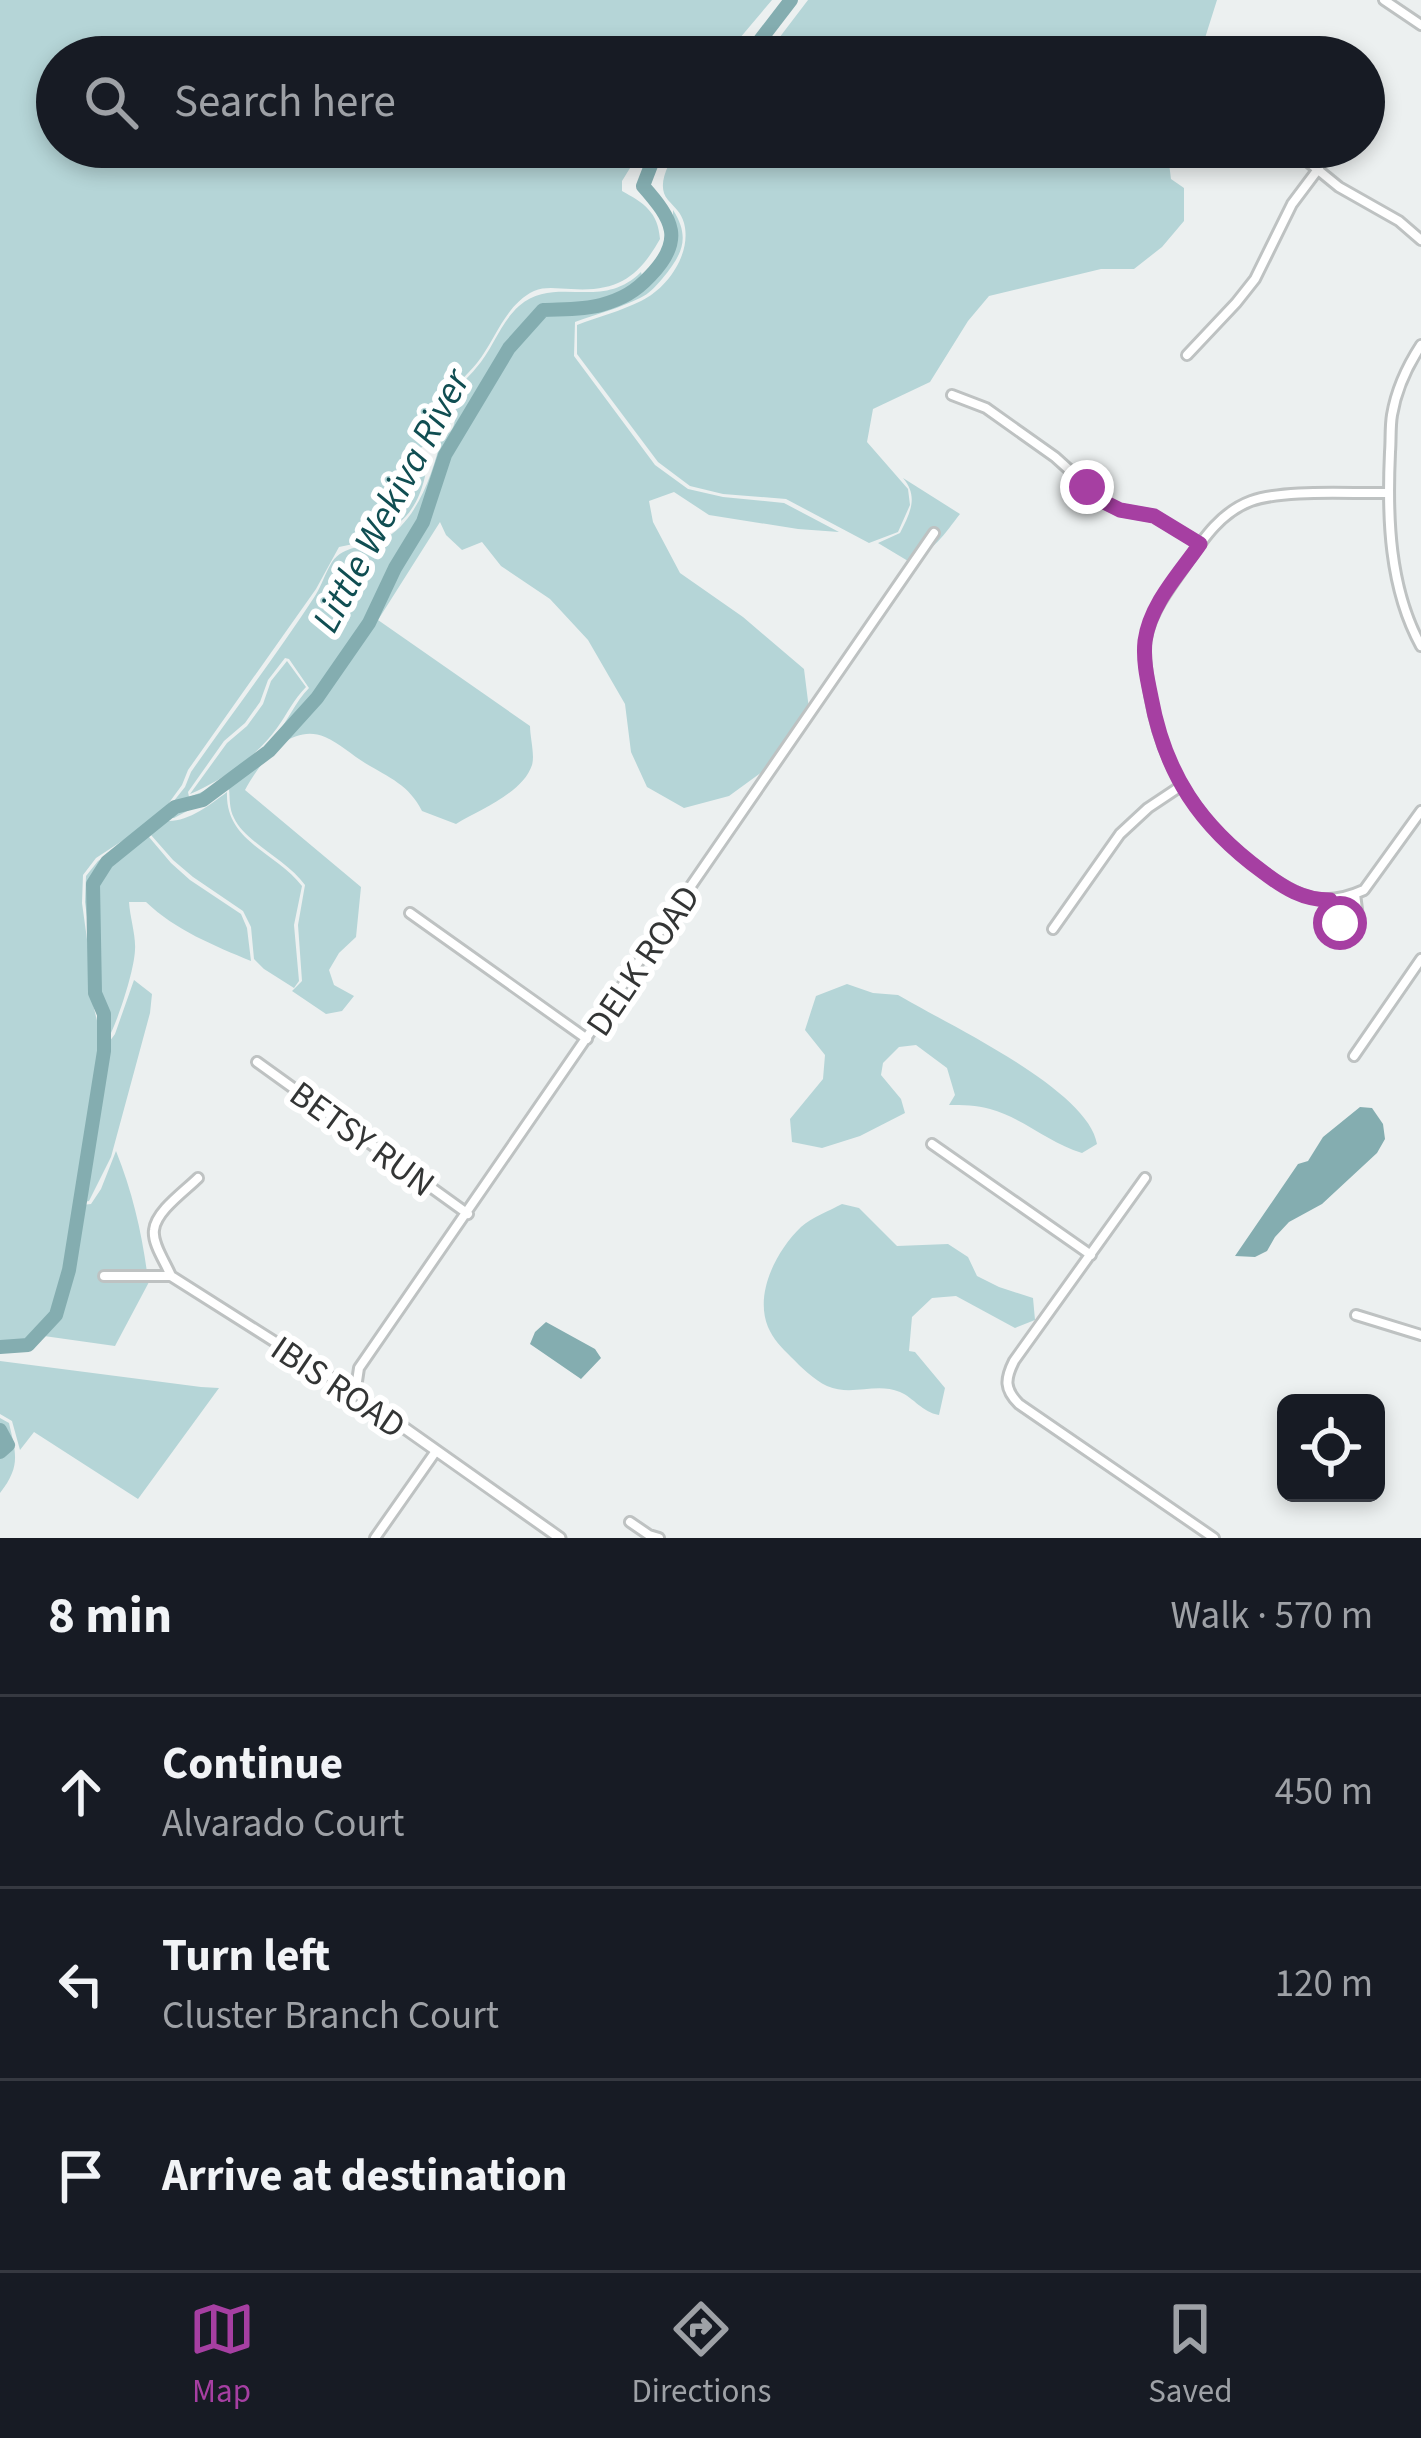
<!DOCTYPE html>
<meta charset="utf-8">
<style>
:root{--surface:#171b24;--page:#20242c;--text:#f1f3f6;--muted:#9ea1a6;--line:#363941;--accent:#a63fa2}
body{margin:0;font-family:"Source Sans 3",sans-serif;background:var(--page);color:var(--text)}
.controls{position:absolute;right:36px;bottom:36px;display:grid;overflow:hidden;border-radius:18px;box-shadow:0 6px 18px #0003}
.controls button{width:108px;height:108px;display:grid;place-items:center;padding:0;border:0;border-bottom:3px solid var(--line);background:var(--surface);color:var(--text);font:60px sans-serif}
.stop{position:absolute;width:36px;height:36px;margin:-27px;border:9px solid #a63fa2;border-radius:50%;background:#fff}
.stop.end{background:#a63fa2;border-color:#fff;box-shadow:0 3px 12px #0008}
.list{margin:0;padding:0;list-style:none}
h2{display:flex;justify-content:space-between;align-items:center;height:156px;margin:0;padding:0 48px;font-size:51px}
h2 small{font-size:39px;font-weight:400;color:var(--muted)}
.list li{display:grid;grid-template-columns:78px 1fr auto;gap:36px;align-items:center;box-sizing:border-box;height:192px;padding:0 48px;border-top:3px solid var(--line)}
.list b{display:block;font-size:45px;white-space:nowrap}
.list p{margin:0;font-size:39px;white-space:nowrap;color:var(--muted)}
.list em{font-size:39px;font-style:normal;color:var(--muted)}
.icon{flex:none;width:66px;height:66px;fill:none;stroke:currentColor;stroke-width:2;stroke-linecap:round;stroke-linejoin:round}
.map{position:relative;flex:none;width:1421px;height:1538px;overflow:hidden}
.search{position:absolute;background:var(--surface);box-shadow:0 6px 18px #0003;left:36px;right:36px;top:36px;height:132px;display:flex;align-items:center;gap:30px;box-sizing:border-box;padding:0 42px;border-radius:66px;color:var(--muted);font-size:45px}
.sheet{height:732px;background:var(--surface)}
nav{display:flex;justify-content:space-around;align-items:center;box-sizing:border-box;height:168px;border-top:3px solid var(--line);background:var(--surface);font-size:33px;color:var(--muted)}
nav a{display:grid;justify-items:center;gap:6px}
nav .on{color:var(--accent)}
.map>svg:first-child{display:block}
</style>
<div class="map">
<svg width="1421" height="1538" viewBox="0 0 1421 1538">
<rect width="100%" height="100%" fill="#ecf0f0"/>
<path fill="#b5d5d7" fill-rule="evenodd" d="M0,0H772L734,45L706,57H57V147H643L622,181V191C644,203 658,212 660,239C638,278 617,292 571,289C559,289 546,286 534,291C505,305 496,339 477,363C467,375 455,385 447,398C464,431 436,438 412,453L413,458L426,471C417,522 386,538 339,547L316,589L188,770L182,785L163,811L148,824L96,858L83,875L82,903L90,961L88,984L104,1049L115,1034L134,980L152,994L150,1013L111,1157L89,1201L79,1203C72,1253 71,1312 28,1345L0,1347Z
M808,0H1217L1199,57H761L776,42Z
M677,147H1167L1171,179L1184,188V221L1162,247L1134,269H1101L989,296L968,321L930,382L873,409L867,442L908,489L910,505L898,532L869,543L786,499L723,494L690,486L658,462L577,354V325C598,317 621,311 641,301C668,288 692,253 684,223C681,212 675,208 668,200C655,185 670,163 677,147Z
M673,210C691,238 682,255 662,279C655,287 649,294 640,298C620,308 597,314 575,322L574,356L655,465L688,489L723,497L784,503L839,532L798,529L709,515L674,492L649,501L653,522L680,573L743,617L804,669L809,709L785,755L729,796L684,808L647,787L631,752L625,704L588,640L550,599L501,566L482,542L462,550L446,535L440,522L378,620L530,726C530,737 535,755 532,765C523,793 479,810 456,824L422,811C409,785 390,778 365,763C352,755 339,743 325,737C289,722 259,764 245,790L361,887L356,937L339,953L329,970L334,985L354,996L342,1011L326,1014L292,991L302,981L298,925L305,885C287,860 245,842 234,818C229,809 230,798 229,789L174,818H166L150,832L149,837L171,863L190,880L241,914L247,928L251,961C215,946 175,930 146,902H129C130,918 136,935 135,950C134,972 117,1024 106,1043L91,983L93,961L85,902L86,876L98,861L149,827L165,812L185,787L191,772C232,713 276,656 315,596C322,585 325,573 332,562C344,545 364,548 382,540C416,524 433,473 441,439C463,425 451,416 454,398C457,386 469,377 476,368C493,349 500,323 519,306C556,274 601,312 641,272L643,280H654C671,256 673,238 673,210ZM285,658L289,659L309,688C295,702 288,721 275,736C252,762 222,786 189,797L188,792L224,741L245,723L260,702L268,680Z
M903,478L960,514C945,533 932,554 908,561L878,543L900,533C910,513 919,497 903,478Z
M287,661L306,687C294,699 287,714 277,728C256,757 223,780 190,794L227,743L247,726L263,704L271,681Z
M227,792C225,842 276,852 302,886L294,925L299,981L294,988L264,969L254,959L251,927L243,911L193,877L173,860L151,835L167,821C188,822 210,805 227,792Z
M847,984L873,993L898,995C945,1023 1088,1089 1097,1144L1082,1153C1049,1143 1023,1118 990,1109C977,1105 962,1105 949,1105L955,1095L947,1068L916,1045L899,1047L883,1063L881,1075L901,1099L905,1113L860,1136L822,1148L792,1142L790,1119L823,1079L825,1055L805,1030L816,996Z
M116,1151C132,1191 141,1229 147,1272H101L100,1280L149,1282L115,1346L44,1336C74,1303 76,1248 82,1205L91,1204L101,1189Z
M842,1204L859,1208L897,1246L948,1244L968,1257L977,1276L999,1287L1033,1298L1035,1320L1015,1328L956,1296L932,1298L912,1317L909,1351L915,1352L945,1388L939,1415C922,1412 914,1398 900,1392C875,1382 852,1397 827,1386C814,1380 801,1367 791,1357C782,1348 773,1339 768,1327C754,1293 777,1250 801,1227C812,1217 829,1211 842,1204Z
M0,1361L201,1387L219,1388L138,1499L34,1432L20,1450L12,1421L0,1414Z
M0,1418L9,1423C16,1454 21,1466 0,1493Z"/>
<path fill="#84adb0" d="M1360,1107L1372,1108L1383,1124L1385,1139L1377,1153L1322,1204L1289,1222L1275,1237L1267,1251L1255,1257L1235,1256L1298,1164L1308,1161L1323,1137Z
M546,1322L595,1349L601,1358L581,1379L530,1344L535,1332Z"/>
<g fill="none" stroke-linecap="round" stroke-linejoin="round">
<path stroke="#84adb0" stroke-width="14" d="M743,57L751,52L791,0
M0,1347L28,1345L56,1315L69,1270L104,1051V1014L95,993L93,884L107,862L175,807L203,800L269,751L317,698L369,623L395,568L423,522L445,455L509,348L543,310C562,309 583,310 601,305C622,299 635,292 650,276C685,240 673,220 643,186L658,147
M0,1430L8,1445L0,1452"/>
<g stroke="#bec2c2" stroke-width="14">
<path id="minor" d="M1384,0L1421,25
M1290,147L1339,187L1399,221L1421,240
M1421,345C1408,365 1396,391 1392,415C1390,427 1391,440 1390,452C1387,517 1389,588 1421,646
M1187,355L1236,303L1255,279L1292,204L1319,168
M952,395L986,408L1055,457L1106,503L1120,510L1154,516L1200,544
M1388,493C1350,494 1285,489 1251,501C1221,512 1203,539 1186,564C1169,589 1148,614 1145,645C1144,664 1148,681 1151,700C1164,772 1203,829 1263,872C1298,897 1322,909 1364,890L1421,811
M1331,900L1336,918L1346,925L1352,924L1358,917L1355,894
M410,913L587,1039
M1053,929L1120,834L1148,808L1181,786
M1354,1056L1421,959
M257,1062L468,1214
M932,1144L1091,1255
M1145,1178L1014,1361C1005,1379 1004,1389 1019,1404L1214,1538
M104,1276H171L343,1385L356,1388L359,1368L934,533
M171,1276C166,1263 152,1244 154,1230C156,1211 185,1191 198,1178
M1356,1315L1421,1335
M630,1522L649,1535L659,1538
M375,1538L436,1451"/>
</g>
<g stroke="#bec2c2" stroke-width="15">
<path id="tertiary" d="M356,1388L362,1398L560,1538"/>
</g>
<use href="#minor" stroke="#fff" stroke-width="8"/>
<use href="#tertiary" stroke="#fff" stroke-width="9"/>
</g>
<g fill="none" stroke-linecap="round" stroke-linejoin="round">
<path stroke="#a63fa2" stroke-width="15" d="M1087,487L1106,503L1120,510L1154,516L1200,544C1180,573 1150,604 1145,641C1143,660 1147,678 1151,697C1165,774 1200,826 1263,872C1284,888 1303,900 1330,900L1336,918L1340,923"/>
</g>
<g text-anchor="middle" stroke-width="12" stroke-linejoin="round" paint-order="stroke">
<g font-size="36" fill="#333535" stroke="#fff">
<text transform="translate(642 960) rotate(-56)" y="13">DELK ROAD</text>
<text transform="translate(363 1138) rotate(36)" y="13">BETSY RUN</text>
<text transform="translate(339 1386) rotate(34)" y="13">IBIS ROAD</text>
</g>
<g font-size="39" font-style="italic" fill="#104e52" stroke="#fff">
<text transform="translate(390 500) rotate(-62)" y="14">Little Wekiva River</text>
</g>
</g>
</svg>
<div class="controls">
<button><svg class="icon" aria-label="locate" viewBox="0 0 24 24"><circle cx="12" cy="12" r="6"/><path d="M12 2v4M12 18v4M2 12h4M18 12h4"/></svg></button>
</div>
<div class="stop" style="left:1340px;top:923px"></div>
<div class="stop end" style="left:1087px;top:487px"></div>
<div class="search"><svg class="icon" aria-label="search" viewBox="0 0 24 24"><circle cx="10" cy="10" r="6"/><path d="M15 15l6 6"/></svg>Search here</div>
</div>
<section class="sheet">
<h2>8 min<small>Walk · 570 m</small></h2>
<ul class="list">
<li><svg class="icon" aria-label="ahead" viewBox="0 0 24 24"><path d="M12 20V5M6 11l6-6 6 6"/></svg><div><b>Continue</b><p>Alvarado Court</p></div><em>450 m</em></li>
<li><svg class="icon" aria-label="left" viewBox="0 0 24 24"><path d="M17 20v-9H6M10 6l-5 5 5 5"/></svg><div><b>Turn left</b><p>Cluster Branch Court</p></div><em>120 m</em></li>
<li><svg class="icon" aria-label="arrive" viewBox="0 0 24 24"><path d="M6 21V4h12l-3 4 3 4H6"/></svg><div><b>Arrive at destination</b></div></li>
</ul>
</section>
<nav>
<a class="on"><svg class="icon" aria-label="map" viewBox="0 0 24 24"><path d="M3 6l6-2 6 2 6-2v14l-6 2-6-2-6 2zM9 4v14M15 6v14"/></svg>Map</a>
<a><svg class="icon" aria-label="directions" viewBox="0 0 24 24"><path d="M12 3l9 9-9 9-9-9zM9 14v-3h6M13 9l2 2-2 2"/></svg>Directions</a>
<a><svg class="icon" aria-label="saved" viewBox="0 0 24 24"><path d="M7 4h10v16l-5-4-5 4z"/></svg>Saved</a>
</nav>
